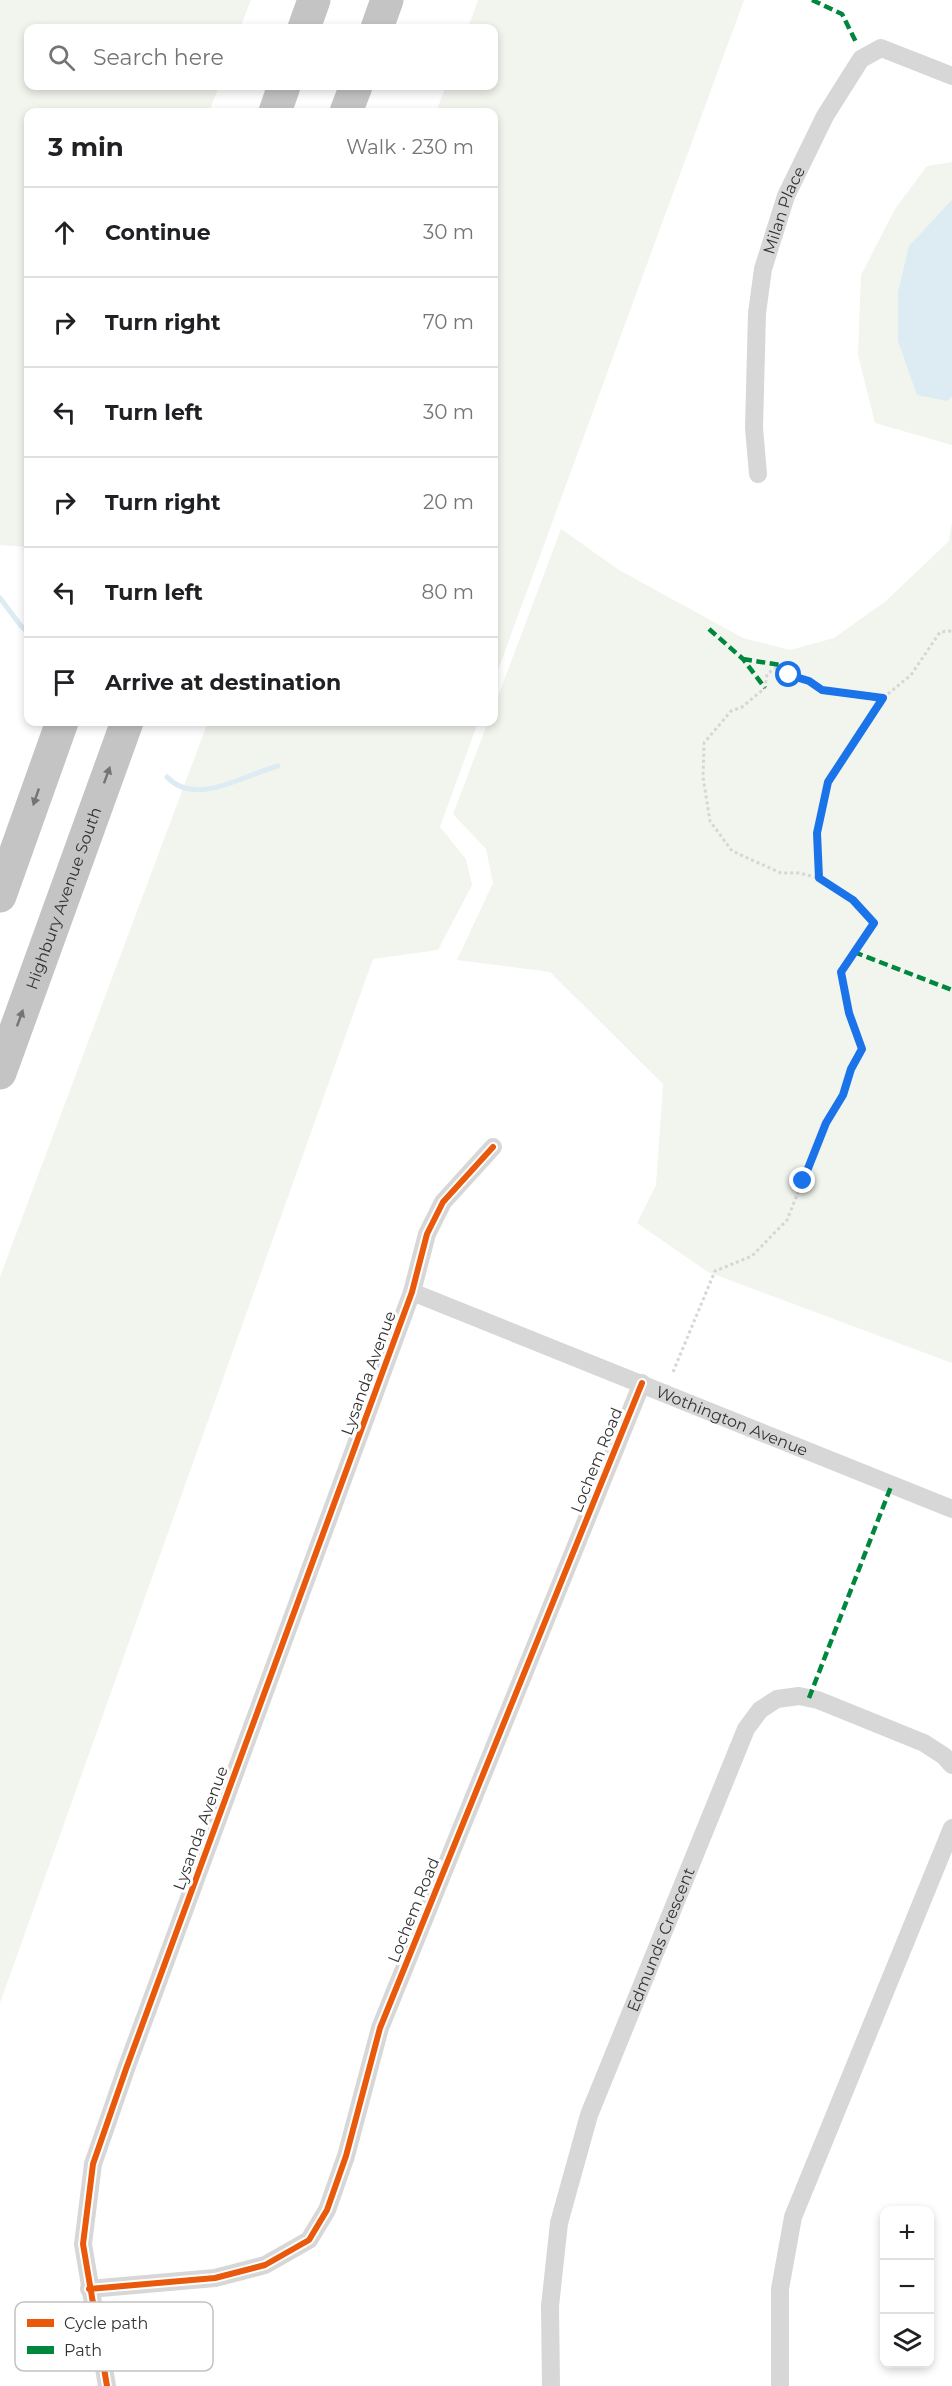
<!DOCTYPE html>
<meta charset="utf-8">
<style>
:root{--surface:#fff;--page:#f2f2f2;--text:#202124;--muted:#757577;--line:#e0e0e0}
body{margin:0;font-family:Montserrat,sans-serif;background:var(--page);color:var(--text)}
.controls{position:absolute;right:18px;bottom:18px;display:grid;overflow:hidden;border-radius:12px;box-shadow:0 3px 9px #0003}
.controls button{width:54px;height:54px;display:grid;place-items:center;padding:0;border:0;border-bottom:2px solid var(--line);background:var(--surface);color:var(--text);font:30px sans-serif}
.stop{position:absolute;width:18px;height:18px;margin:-14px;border:4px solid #1a73e8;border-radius:50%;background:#fff}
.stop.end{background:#1a73e8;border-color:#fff;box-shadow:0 2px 6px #0008}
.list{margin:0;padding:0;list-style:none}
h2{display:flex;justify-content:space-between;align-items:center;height:78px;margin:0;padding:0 24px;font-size:26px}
h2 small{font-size:20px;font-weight:400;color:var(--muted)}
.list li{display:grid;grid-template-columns:39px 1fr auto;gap:18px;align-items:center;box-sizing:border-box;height:90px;padding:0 24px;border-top:2px solid var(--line)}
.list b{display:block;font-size:22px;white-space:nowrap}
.list em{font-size:20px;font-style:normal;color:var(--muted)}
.icon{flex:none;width:33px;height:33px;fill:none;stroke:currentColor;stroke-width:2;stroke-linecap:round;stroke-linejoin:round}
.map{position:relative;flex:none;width:952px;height:2386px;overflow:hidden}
.search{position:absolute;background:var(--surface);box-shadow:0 3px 9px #0003;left:24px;top:24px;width:474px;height:66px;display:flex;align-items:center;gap:15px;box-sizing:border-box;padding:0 21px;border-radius:12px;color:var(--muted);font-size:22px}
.panel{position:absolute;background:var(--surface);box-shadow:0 3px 9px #0003;left:24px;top:108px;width:474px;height:618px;border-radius:12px}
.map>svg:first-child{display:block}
</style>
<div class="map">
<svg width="952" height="2386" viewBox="0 0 952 2386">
<rect width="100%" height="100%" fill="#fff"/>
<path fill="#f1f5ed" d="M0,0H251L240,28H28V86H219L209,112H28V547L0,545Z
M478,0H744L494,681V112H436L446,86H494V28H468Z
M952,162V445L875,423L858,355L861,275L895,209L927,166Z
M952,522V1363L708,1272L637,1223L656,1185L663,1084L550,972L457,960L493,883L486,849L453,814L488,722H494V707L561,529L619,570L743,638L790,650L834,638L886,601L949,541Z
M208,722H478L440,827L466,859L472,885L438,950L373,959L0,2003V1277Z"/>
<path fill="#ddebf3" d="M952,200V396L947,401L917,395L898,341V292L909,246Z"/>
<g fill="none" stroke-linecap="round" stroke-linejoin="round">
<path stroke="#ddebf3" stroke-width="5" d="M0,598L21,626L28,632
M167,777C196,808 245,774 278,766"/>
<path stroke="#d6d6d6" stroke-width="3" stroke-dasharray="3 3" stroke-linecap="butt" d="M819,878L817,833L828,782L883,698L911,675L940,632L952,631
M673,1372L715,1271L752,1256L787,1220L826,1123L843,1095L851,1069L862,1049L849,1013L841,972L874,923L853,900L819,878L799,873H781L732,851L710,821L703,777L704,743L731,711L742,707L765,688L767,674L780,665L789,675L809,681L822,690L883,698"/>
<g stroke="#d7d7d7" stroke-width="18">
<path id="s1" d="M758,474L754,428L757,313L763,269L786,196L825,116L861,59L881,48L952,76"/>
<path id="s2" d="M412,1292L952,1509"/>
<path d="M89,2289L215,2278L265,2265L309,2240L327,2210L346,2156L380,2028L642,1383"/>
<path d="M107,2386L83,2244L93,2164L126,2069L412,1292L427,1234L443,1202L493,1147"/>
<path id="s3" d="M551,2386L550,2306L559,2223L589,2115L746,1729L760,1710L777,1699L799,1696L818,1700L924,1743L944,1756L952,1765"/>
<path d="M780,2386V2289L793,2217L952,1828"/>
</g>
<g stroke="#c4c4c4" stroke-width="33">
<path d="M304,28L314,0"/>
<path d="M377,28L387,0"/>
<path d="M275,112L284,86"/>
<path d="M346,112L356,86"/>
<path d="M0,896L62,722"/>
<path id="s4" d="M0,1073L127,722"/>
</g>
<path stroke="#00873e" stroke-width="4.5" stroke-dasharray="9 4.5" stroke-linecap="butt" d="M812,0L842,14L857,44
M709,629L743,659L765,688
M743,659L780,665
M854,952L952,990
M809,1698L892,1484"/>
<g stroke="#fff" stroke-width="10">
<path id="cycleway" d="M89,2289L215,2278L265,2265L309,2240L327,2210L346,2156L380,2028L642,1383
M107,2386L83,2244L93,2164L126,2069L412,1292L427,1234L443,1202L493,1147"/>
</g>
<use href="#cycleway" stroke="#e8590c" stroke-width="6"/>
</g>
<defs><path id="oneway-solid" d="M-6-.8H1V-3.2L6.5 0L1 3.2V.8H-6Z" transform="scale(1.5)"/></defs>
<g fill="#747474">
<use href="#oneway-solid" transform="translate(107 775) rotate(-70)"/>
<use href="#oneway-solid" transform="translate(36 797) rotate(109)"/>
<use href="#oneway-solid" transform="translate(20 1018) rotate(-70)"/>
</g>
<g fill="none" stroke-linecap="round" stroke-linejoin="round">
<path stroke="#1a73e8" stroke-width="8" d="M789,675L809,681L822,690L883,698L828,782L817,833L819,878L853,900L874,923L841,972L849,1013L862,1049L851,1069L843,1095L826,1123L803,1181"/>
</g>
<g text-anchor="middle" stroke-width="6" stroke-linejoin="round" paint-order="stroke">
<g font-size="16" fill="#333" stroke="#fff">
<text dy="6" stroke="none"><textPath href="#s1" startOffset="268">Milan Place</textPath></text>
<text dy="6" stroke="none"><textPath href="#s4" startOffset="186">Highbury Avenue South</textPath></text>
<text transform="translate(368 1373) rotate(-70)" y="6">Lysanda Avenue</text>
<text dy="6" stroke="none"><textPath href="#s2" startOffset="345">Wothington Avenue</textPath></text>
<text transform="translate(596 1460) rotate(-68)" y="6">Lochem Road</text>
<text transform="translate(200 1828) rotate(-70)" y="6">Lysanda Avenue</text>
<text transform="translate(413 1910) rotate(-68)" y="6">Lochem Road</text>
<text dy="6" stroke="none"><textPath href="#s3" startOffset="465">Edmunds Crescent</textPath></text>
</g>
</g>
<rect x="15" y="2302" width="198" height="69" rx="9" fill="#fff" stroke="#c2c2c2" stroke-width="1.5"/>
<rect x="27" y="2319" width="27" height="8" fill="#e8590c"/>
<rect x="27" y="2346" width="27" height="8" fill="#00873e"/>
<g font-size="16" fill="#333">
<text x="64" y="2329">Cycle path</text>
<text x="64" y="2356">Path</text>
</g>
</svg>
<div class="controls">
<button>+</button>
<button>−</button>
<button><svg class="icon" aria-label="layers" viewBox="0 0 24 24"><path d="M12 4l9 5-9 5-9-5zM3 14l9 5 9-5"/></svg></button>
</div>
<div class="stop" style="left:789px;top:675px"></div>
<div class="stop end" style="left:803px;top:1181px"></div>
<div class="search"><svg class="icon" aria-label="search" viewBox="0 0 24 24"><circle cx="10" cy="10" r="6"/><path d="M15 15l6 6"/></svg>Search here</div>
<section class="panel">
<h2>3 min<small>Walk · 230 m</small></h2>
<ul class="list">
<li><svg class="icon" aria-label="ahead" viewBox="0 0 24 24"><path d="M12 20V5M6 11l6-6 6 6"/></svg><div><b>Continue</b></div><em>30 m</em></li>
<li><svg class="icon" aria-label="right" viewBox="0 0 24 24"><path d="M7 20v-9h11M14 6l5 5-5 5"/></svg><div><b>Turn right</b></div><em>70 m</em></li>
<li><svg class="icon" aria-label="left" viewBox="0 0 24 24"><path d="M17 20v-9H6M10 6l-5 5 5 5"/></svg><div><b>Turn left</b></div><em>30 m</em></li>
<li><svg class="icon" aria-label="right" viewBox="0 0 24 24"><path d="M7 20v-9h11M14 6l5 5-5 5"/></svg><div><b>Turn right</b></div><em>20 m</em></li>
<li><svg class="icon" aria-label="left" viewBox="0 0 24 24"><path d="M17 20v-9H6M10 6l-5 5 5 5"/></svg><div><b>Turn left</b></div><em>80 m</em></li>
<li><svg class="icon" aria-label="arrive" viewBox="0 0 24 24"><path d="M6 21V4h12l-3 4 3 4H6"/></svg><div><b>Arrive at destination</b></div></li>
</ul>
</section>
</div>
